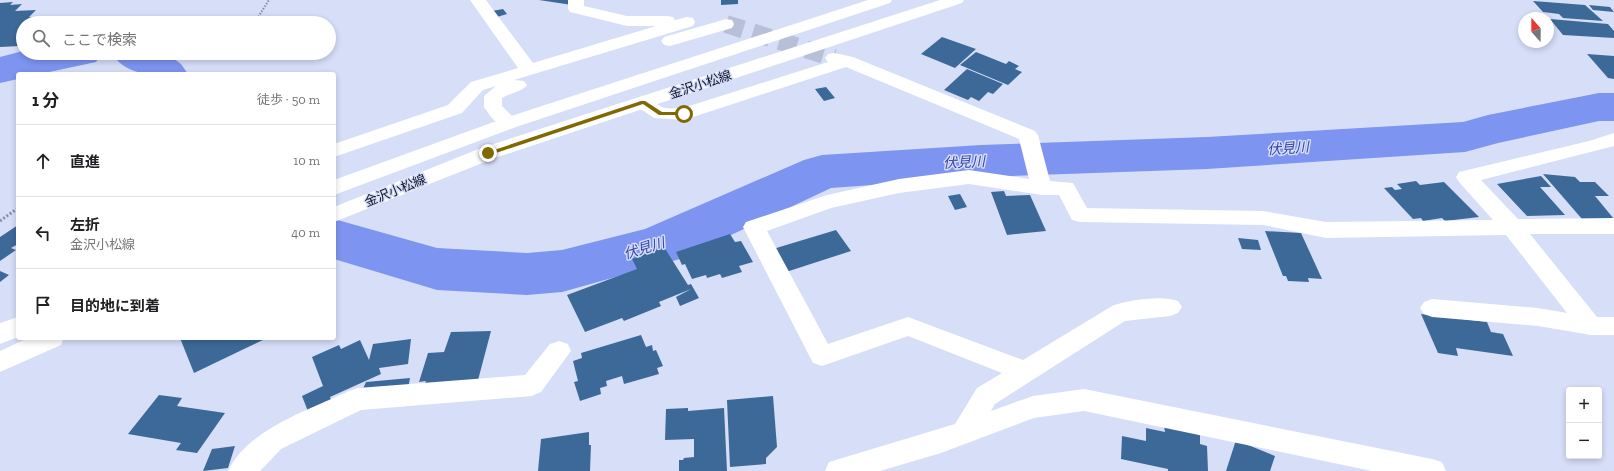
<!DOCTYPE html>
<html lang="ja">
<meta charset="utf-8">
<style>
:root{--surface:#fff;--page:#f6f6f6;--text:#202124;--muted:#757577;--line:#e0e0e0}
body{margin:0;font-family:"Zilla Slab","Noto Sans JP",serif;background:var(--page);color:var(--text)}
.controls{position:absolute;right:12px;bottom:12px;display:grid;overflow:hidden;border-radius:4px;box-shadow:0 2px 6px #0003}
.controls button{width:36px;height:36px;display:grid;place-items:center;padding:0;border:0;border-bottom:1px solid var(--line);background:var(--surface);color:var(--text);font:20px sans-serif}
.compass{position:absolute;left:1518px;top:12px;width:36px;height:36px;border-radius:50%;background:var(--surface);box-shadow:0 2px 6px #0003;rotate:339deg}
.stop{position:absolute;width:12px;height:12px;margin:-9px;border:3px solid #826800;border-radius:50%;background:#fff}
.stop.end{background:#826800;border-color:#fff;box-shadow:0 1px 4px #0008}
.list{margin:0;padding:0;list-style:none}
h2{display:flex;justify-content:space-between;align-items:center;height:52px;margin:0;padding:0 16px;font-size:17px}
h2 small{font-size:13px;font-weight:400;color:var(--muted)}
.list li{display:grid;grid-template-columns:26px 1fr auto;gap:12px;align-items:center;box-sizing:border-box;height:72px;padding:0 16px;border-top:1px solid var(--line)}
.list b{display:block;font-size:15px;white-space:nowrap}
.list p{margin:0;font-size:13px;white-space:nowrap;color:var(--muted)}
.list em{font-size:13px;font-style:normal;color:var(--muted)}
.icon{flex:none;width:22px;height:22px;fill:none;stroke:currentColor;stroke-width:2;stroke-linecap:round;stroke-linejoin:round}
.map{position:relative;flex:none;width:1614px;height:471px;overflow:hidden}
.search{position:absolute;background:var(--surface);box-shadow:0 2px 6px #0003;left:16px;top:16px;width:320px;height:44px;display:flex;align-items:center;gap:10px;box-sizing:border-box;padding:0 14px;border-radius:22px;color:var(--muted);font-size:15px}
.panel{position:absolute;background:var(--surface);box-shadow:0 2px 6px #0003;left:16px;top:72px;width:320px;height:268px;border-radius:4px}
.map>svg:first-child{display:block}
</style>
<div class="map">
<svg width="1614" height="471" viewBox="0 0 1614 471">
<rect width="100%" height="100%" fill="#d6def8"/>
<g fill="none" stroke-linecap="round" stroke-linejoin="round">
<path fill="#7d94f1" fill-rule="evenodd" d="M23,51V53H103L96,62L40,74H18V79L0,83V57Z
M111,53H166L181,64L188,74C158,74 130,80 111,53Z
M1599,93H1614V121H1599L1498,143L1465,152L1207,169L981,177L831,188L680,259L562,292L527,295L437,290L334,259V219L437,248L527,253L562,250L645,229L804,160L822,155L981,145L1207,137L1463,122L1488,115Z"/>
</g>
<path fill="#3d6999" d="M539,0H576L572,5Z
M721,0H738V4L721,5Z
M1533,1L1585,5L1603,21L1563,18L1559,14L1543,12Z
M13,2L10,5L22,4L15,11L36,10L29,17H48L42,23H23V43L20,46L0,47V3Z
M1589,5L1610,7L1614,12L1593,10Z
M503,9L507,14L497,17L492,11Z
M1550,19L1608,24L1614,31V38L1563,35Z
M942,37L976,49L955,68L921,54Z
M976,52L1006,64L1009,61L1019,66L1015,69L1022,72L1008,85L960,65Z
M1587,54L1614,56V79L1608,78Z
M967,69L1003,84L993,94L988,92L979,101L971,97L968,100L944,90Z
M826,87L835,98L824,101L815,89Z
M1543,174L1575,177L1580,182H1595L1609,196H1595L1614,219H1582Z
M1541,176L1551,187H1540L1565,215L1527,216L1497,184Z
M1416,181L1420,185L1444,182L1479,217L1445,221L1442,218L1423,221L1421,218L1413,219L1384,188L1392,187L1395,190L1402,189L1397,184Z
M1004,191L1006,196L1030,195L1046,231L1007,235L991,192Z
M960,194L967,207L955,210L948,196Z
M18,225V244L11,248L16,250L0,261V237Z
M836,230L851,251L786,272L773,249Z
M1265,231L1301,233L1322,279L1308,278L1309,282L1288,281L1286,276H1283Z
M730,234L735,242L741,241L753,262L739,266L742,272L722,278L720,274L707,278L706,275L692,279L685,264L682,265L676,252Z
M1238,238L1258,240L1261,250L1242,249Z
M664,247L688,285L691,284L699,298L680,306L676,297L691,289L659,302L661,306L624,321L622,318L585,332L567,295L637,269L632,259Z
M0,271L9,275L0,282Z
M1421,314L1487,322L1491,332L1503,334L1513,356L1456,348L1458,356L1438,353Z
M491,331L477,384L424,386L426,381L419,382L428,353L444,352L451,332Z
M641,335L646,347L652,345L653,351L656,350L663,366L657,368L659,374L624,384L622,376L606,381L607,386L600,388L601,394L580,401L574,382L578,381L573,361L582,358L581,353Z
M180,338H267L194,373Z
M411,339L408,364L379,368L381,374L330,397L332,403L309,414L302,396L323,386L312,357L339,345L341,349L360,340L369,360L373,344Z
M410,378L408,389L362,391L366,382Z
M159,395L182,398L177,406L225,413L197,453L176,450L181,443L128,434Z
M773,396L777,447L766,458V464L730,467L727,400Z
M688,408V411L724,408L727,471H679V460H683L684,458L694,457V439L665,440L666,409Z
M1164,426L1200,434V444L1207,446L1208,471H1168V469L1121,459L1122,436L1146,441V428L1165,432Z
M589,432V445H591L590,471H538L541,439Z
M1236,440L1275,456L1270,471H1226Z
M235,446L228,468L203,471L212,449Z"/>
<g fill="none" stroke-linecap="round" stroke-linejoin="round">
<path stroke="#b8bfd9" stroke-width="18" stroke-dasharray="18 10" stroke-linecap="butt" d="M726,24L834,58"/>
<path stroke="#888fa7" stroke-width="2" stroke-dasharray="1.5 1.5" stroke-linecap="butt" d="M255,22L269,0"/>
<path stroke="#888fa7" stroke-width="3" stroke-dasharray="2 2" stroke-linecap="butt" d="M0,221L18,208"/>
<path fill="#fff" fill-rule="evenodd" d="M470,0H486L533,63L656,26H627L570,12L568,9V0H584V6L627,16H667L673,17L675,20L687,17L693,18L695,22L693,26L514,80L524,81L527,85C522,92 510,93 502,98V106L519,123L516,127C501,131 491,118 484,107V96L496,86L483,90L462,113L334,157V144L448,105L471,82L518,68Z
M726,19L732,20L734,24L732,28L670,46L664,45L661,41L664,37Z
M834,53L853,57L1035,131L1038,135L1050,181L1073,183L1087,208L1263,211L1326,222L1493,220L1459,182L1456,177L1459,172L1589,141L1614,133V146L1481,180L1518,219L1614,218V234H1530L1597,317H1614V335H1591L1538,326L1432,317L1424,314L1420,308L1424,302L1432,299L1538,308L1567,313L1506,235L1326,238L1263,225L1080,222L1072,220L1059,195H1042L969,184L899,193L831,208L767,231L828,344L908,317L1023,360L1112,306C1128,300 1162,295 1178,301L1182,307L1178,313L1170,316L1125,321L995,404L991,411L1033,396L1084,389L1432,459L1442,462L1446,471H1372L1084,411L1034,418L941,453L880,471H825L829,462L839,459L955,424L977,388L1002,373L908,336L822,366L813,363L743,227L746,222L827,195L899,179L969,170L1029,179L1019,139L846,67L684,120L654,118L636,106L634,102L636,98C653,94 654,106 666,108C671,109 678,108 683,108L828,62L825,58L828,54Z
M559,341L568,344L571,351L541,392L532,396L361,410L281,449L260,471H228C248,429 309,410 349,391L358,388L525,375L550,344Z"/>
<path fill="#fff" fill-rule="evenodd" d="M868,0H892L890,3L516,127L334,195V180L502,119Z
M940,0H964L962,3L495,158L334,222V207L481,148Z
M18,317V337L0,344V323Z
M28,338H64L61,345L0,372V351Z"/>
</g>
<path fill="#826800" d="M641,101H645L662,112H684L686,114L684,115H659L643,104L490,155L485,153Z"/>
<g text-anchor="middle" stroke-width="3" stroke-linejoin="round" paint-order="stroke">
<g font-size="13" fill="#0d1228" stroke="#d6def8">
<text transform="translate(700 84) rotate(-18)" y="5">金沢小松線</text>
<text transform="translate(395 190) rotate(-22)" y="5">金沢小松線</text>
</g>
<g font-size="14" font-style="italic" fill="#3543ad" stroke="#d6def8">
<text transform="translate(1288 148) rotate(-4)" y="5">伏見川</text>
<text transform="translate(964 162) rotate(-3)" y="5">伏見川</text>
<text transform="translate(644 248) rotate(-17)" y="5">伏見川</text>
</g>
</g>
</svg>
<div class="controls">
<button>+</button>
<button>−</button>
</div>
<svg class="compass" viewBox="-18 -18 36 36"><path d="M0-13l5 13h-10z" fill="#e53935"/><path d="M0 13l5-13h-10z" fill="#757577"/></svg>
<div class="stop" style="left:684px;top:114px"></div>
<div class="stop end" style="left:488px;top:153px"></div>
<div class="search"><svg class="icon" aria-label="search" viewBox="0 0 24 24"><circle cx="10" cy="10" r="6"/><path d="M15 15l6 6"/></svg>ここで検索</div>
<section class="panel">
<h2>1 分<small>徒歩 · 50 m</small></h2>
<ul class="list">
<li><svg class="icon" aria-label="ahead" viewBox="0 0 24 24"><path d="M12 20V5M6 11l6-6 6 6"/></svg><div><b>直進</b></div><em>10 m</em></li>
<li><svg class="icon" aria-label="left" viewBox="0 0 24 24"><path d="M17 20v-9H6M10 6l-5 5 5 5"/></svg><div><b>左折</b><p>金沢小松線</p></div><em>40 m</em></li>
<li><svg class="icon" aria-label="arrive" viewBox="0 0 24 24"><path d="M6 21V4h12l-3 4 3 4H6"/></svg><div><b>目的地に到着</b></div></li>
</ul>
</section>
</div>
